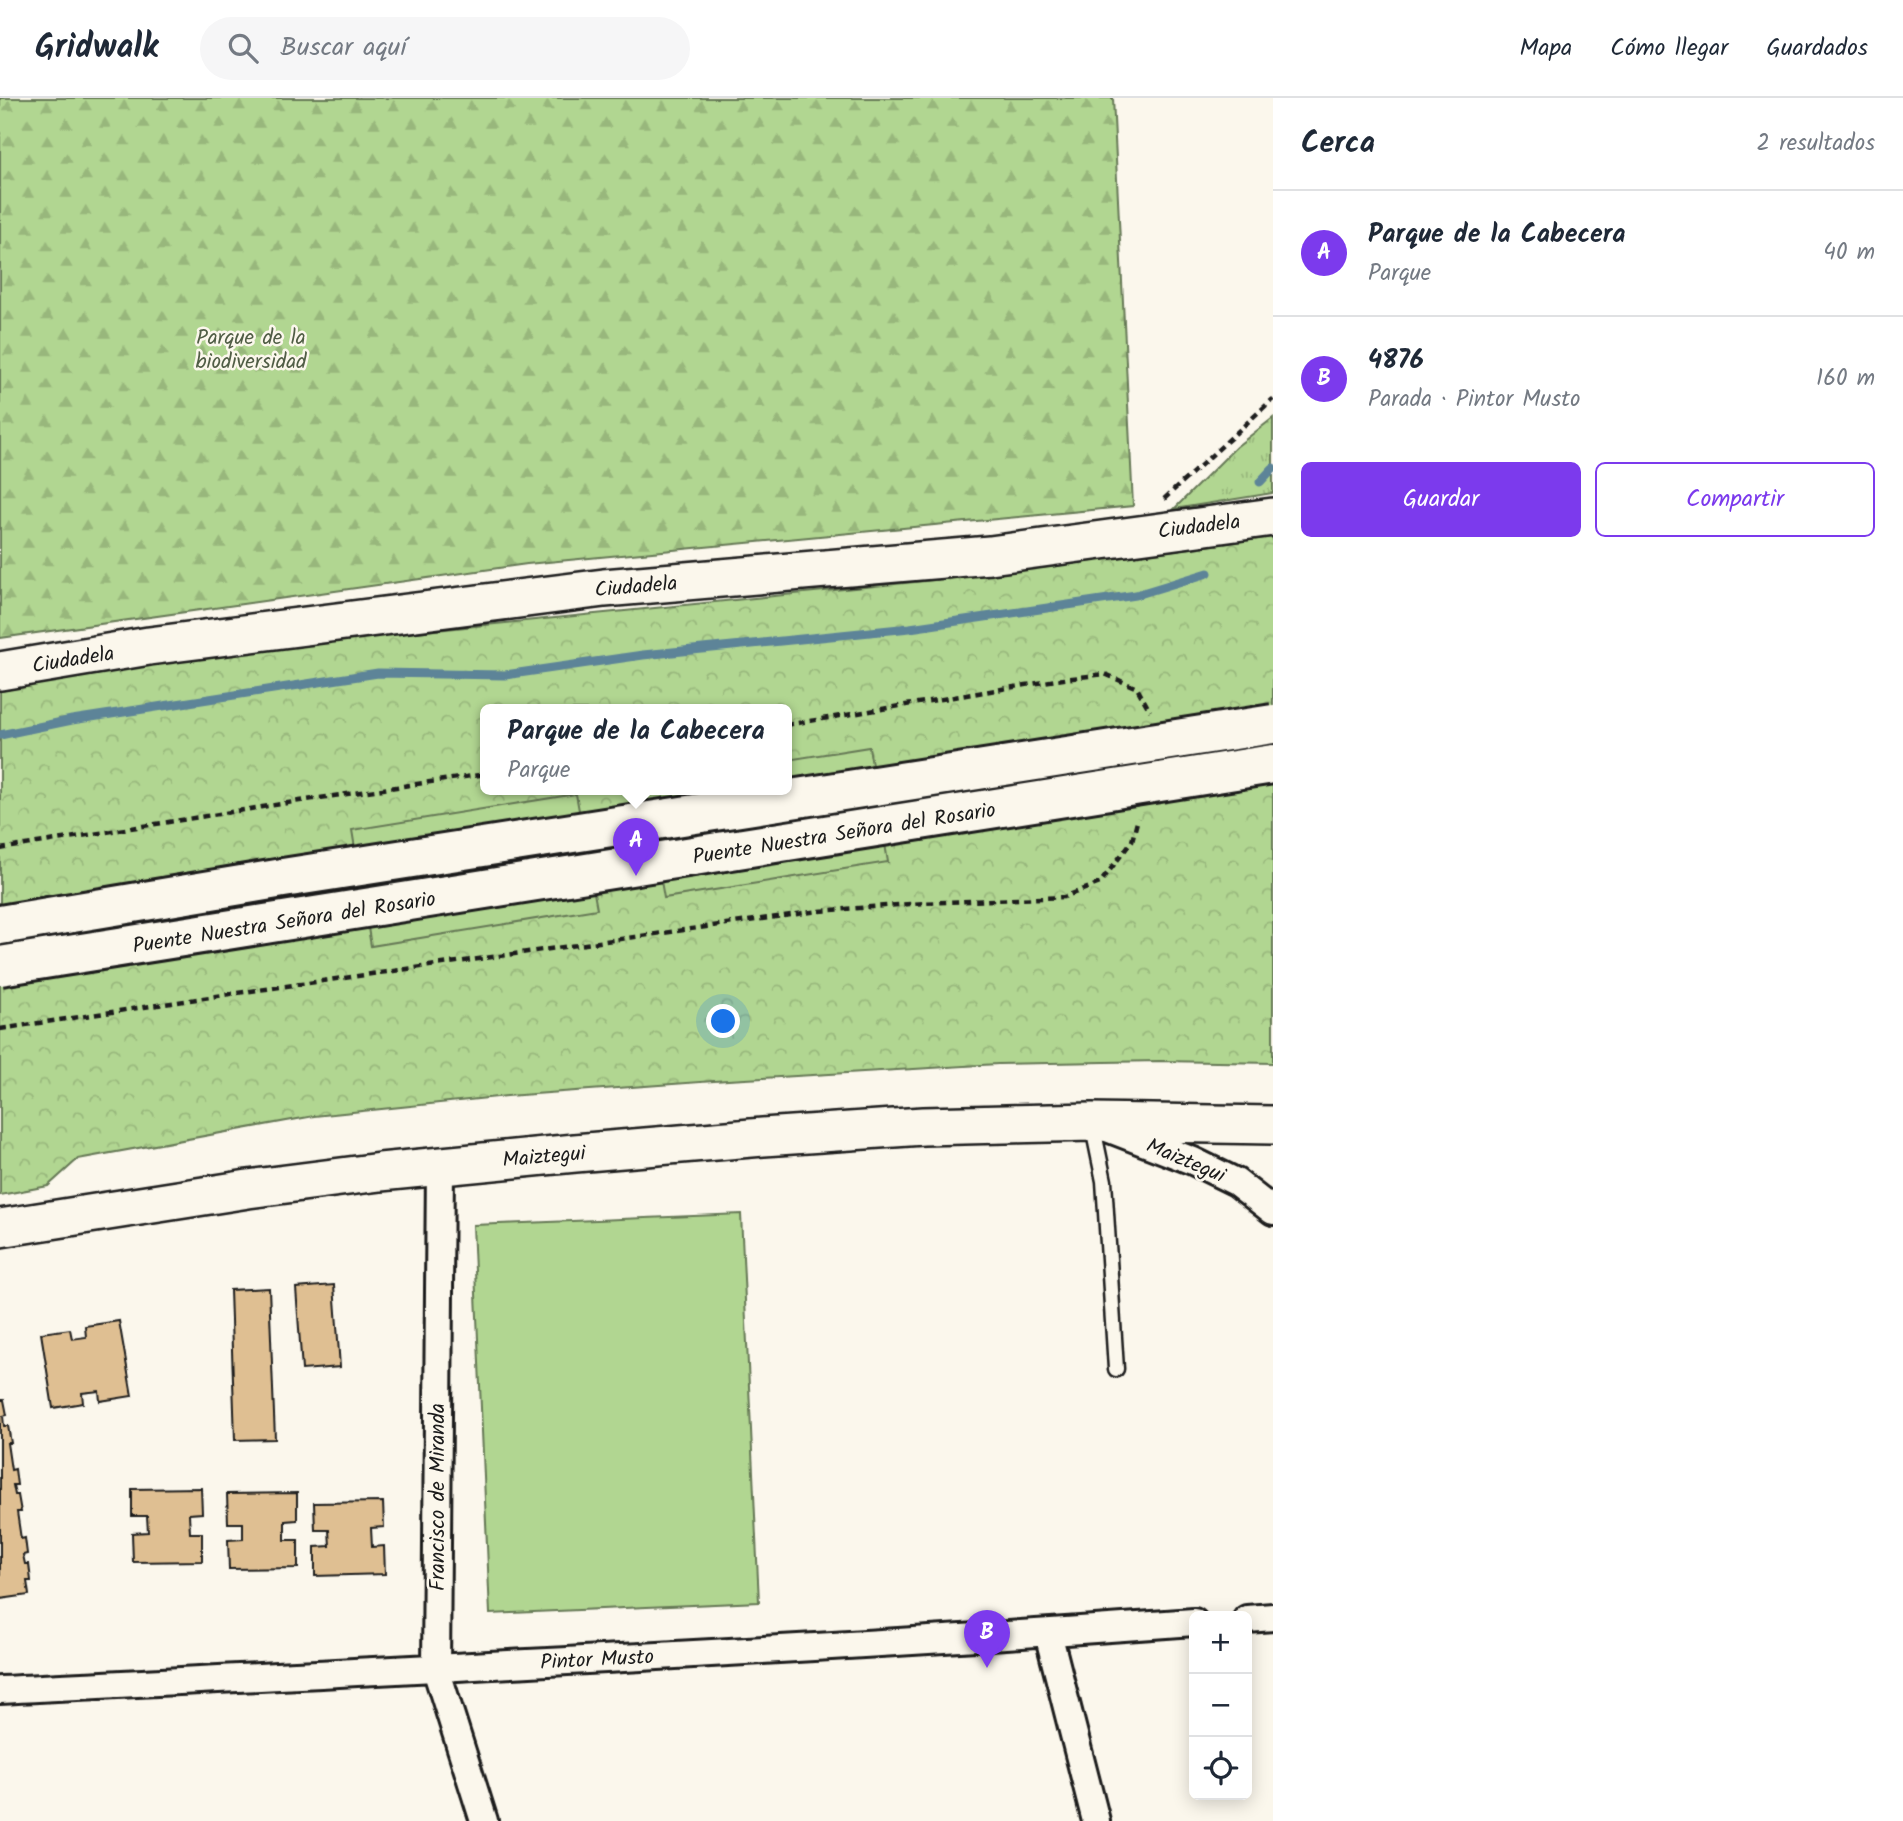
<!DOCTYPE html>
<html lang="es">
<meta charset="utf-8">
<style>
:root{--surface:#fff;--page:#f6f6f7;--text:#1f2937;--muted:#747a83;--line:#e0e1e3;--accent:#7c3aed}
body{margin:0;font-family:Kalam,sans-serif;background:var(--page);color:var(--text)}
.controls{position:absolute;right:21px;bottom:21px;display:grid;overflow:hidden;border-radius:10px;box-shadow:0 4px 18px #0003}
.controls button{width:63px;height:63px;display:grid;place-items:center;padding:0;border:0;border-bottom:2px solid var(--line);background:var(--surface);color:var(--text);font:35px sans-serif}
.you{position:absolute;left:724px;top:924px;width:24px;height:24px;margin:-18px;border:5px solid #fff;border-radius:50%;background:#1a73e8;box-shadow:0 0 0 10px #1a73e833}
.badge{display:grid;place-items:center;width:46px;height:46px;border-radius:50%;background:var(--accent);color:#fff;font-size:23px;font-weight:700}
.pin{position:absolute;translate:-50% -58px;filter:drop-shadow(0 2px 4px #0008)}
.pin::after{content:'';position:absolute;top:37px;width:24px;height:21px;background:inherit;clip-path:polygon(0 0,100% 0,50% 100%)}
.popup{position:absolute;left:480px;top:606px;width:312px;height:91px;box-sizing:border-box;display:grid;place-content:center;border-radius:10px;background:var(--surface);filter:drop-shadow(0 2px 5px #0005);font-size:23px;white-space:nowrap;color:var(--muted)}
.popup b{font-size:26px;color:var(--text)}
.popup::after{content:'';position:absolute;left:50%;top:100%;margin-left:-14px;border:14px solid transparent;border-top-color:var(--surface)}
.list{margin:0;padding:0;list-style:none}
h2{display:flex;justify-content:space-between;align-items:center;height:91px;margin:0;padding:0 28px;font-size:30px}
h2 small{font-size:23px;font-weight:400;color:var(--muted)}
.list li{display:grid;grid-template-columns:46px 1fr auto;gap:21px;align-items:center;box-sizing:border-box;height:126px;padding:0 28px;border-top:2px solid var(--line)}
.list b{display:block;font-size:26px;white-space:nowrap}
.list p{margin:0;font-size:23px;white-space:nowrap;color:var(--muted)}
.list em{font-size:23px;font-style:normal;color:var(--muted)}
.actions{display:flex;gap:14px;padding:21px 28px}
.actions a{flex:1;padding:16px 0;border:2px solid var(--accent);border-radius:10px;text-align:center;font-size:24px;color:var(--accent)}
.actions .main{background:var(--accent);color:#fff}
.icon{flex:none;width:38px;height:38px;fill:none;stroke:currentColor;stroke-width:2;stroke-linecap:round;stroke-linejoin:round}
.map{position:relative;flex:none;width:1273px;height:1723px;overflow:hidden}
header{display:flex;align-items:center;gap:42px;box-sizing:border-box;height:98px;padding:0 35px;background:var(--surface);border-bottom:2px solid var(--line)}
header strong{font-size:33px}
nav{display:flex;gap:38px;margin-inline-start:auto;font-size:24px}
.search{width:490px;height:63px;background:var(--page);display:flex;align-items:center;gap:18px;box-sizing:border-box;padding:0 24px;border-radius:38px;color:var(--muted);font-size:26px}
main{display:flex}
aside{flex:1;background:var(--surface)}
.map>svg:first-child{display:block}
</style>
<header>
<strong>Gridwalk</strong>
<div class="search"><svg class="icon" aria-label="search" viewBox="0 0 24 24"><circle cx="10" cy="10" r="6"/><path d="M15 15l6 6"/></svg>Buscar aquí</div>
<nav><a>Mapa</a><a>Cómo llegar</a><a>Guardados</a></nav>
</header>
<main>
<div class="map">
<svg width="1273" height="1723" viewBox="0 0 1273 1723">
<defs>
<pattern id="grass-tufts" width="24" height="20" patternUnits="userSpaceOnUse" patternTransform="scale(1.75)"><rect width="24" height="20" fill="#b1d691"/><path d="M3 7l-1-3M5 7V3M7 7l1-3M15 17l-1-3M17 17v-4M19 17l1-3" fill="none" stroke="#98b77c"/></pattern>
<pattern id="forest-firs" width="22" height="20" patternUnits="userSpaceOnUse" patternTransform="scale(1.75)"><rect width="22" height="20" fill="#b1d691"/><path d="M5 1l3.5 6h-7zM16 11l3.5 6h-7z" fill="#98b77c"/></pattern>
<pattern id="park-crowns" width="20" height="18" patternUnits="userSpaceOnUse" patternTransform="scale(1.75)"><rect width="20" height="18" fill="#b1d691"/><path d="M2 6a3 3 0 1 1 6 0M12 15a3 3 0 1 1 6 0" fill="none" stroke="#98b77c"/></pattern>
</defs>
<rect width="100%" height="100%" fill="#fbf7ec"/>
<filter id="ink" filterUnits="userSpaceOnUse"><feTurbulence type="fractalNoise" baseFrequency=".0143" numOctaves="2"/><feDisplacementMap in="SourceGraphic" scale="14" xChannelSelector="R" yChannelSelector="G"/><feConvolveMatrix kernelMatrix="1 2 1 2 8 2 1 2 1" color-interpolation-filters="sRGB"/></filter>
<g filter="url(#ink)">
<path fill="url(#grass-tufts)" stroke="#667956" stroke-width="2" d="M1273,320V395L1174,411L1236,349Z"/>
<path fill="url(#forest-firs)" stroke="#667956" stroke-width="2" d="M0,0H1113L1133,408L527,466L0,540Z"/>
<path fill="url(#park-crowns)" stroke="#667956" stroke-width="2" fill-rule="evenodd" d="M1273,439V965L1160,963L998,966L728,982L507,998L314,1018L78,1061L48,1088L0,1097V593L157,563L325,543L995,476ZM486,612H786V692H486Z"/>
<path fill="#b1d691" stroke="#667956" stroke-width="2" d="M869,649L888,764L664,800L645,692H786L787,662Z
M576,696L597,811L371,848L352,732Z
M741,1116L759,1504L490,1516L473,1127Z"/>
<g fill="none" stroke-linecap="round" stroke-linejoin="round">
<path stroke="#5d8498" stroke-width="9" d="M1260,384L1273,370
M0,637L72,622L378,575L505,577L643,557L910,530L1136,497L1208,475"/>
</g>
<path fill="#dfbf92" stroke="#1c1c1c" stroke-width="2" d="M334,1187L340,1269L302,1272L296,1190Z
M269,1190L275,1341L235,1342L230,1192Z
M119,1223L132,1298L100,1303L99,1293L82,1295L83,1305L53,1310L41,1235L70,1231L72,1241L86,1239L85,1228Z
M0,1300V1302H4L7,1317L3,1318L4,1328H8L11,1345H7L11,1372L15,1371L17,1387H13L15,1397H18L21,1414H17L21,1441L25,1440L27,1456L23,1457L25,1466H29L31,1483H27L29,1497L0,1501Z
M201,1390L202,1415L189,1416L190,1435H202V1463L133,1464L132,1435L148,1434L147,1418H132V1391Z
M297,1395V1422L285,1423V1442H298V1470L229,1471L228,1442L243,1441V1425H228L227,1396Z
M383,1404L384,1429L371,1430L372,1449L384,1448L385,1476L315,1478V1449L330,1448L329,1432H315L314,1405Z"/>
<g fill="none" stroke-linecap="round" stroke-linejoin="round">
<g stroke="#1c1c1c" stroke-width="19">
<path id="lane" d="M1092,1025L1104,1083L1116,1271"/>
</g>
<g stroke="#1c1c1c" stroke-width="32">
<path id="street" d="M1110,1031L1193,1063L1236,1084L1273,1113
M440,1068L436,1571L484,1723
M1247,1521L1273,1519
M1048,1535L1096,1723
M0,1592C398,1572 797,1553 1194,1524"/>
</g>
<g stroke="#1c1c1c" stroke-width="42">
<path id="secondary" d="M0,573L149,548L604,490L990,457L1273,419
M0,1130L248,1091L380,1074L575,1055L763,1039L923,1028L1092,1024L1273,1027"/>
</g>
<path stroke="#1c1c1c" stroke-width="4.5" stroke-dasharray="7 5" stroke-linecap="butt" d="M1164,401L1273,301
M786,627L1056,582L1105,576L1137,590L1150,613
M0,751L306,702L486,676
M0,931L230,896L819,813L924,805L1064,799L1100,785L1132,743L1138,720"/>
<use href="#lane" stroke="#fbf7ec" stroke-width="14"/>
<use href="#street" stroke="#fbf7ec" stroke-width="26"/>
<use href="#secondary" stroke="#fbf7ec" stroke-width="37"/>
<g stroke="#1c1c1c" stroke-width="44" stroke-linecap="butt">
<path id="highway-bridge" d="M0,827L283,780L1273,626
M0,868L1273,666"/>
</g>
<use href="#highway-bridge" stroke="#fbf7ec" stroke-width="38"/>
</g>
</g>
<g text-anchor="middle" stroke-width="5" stroke-linejoin="round" paint-order="stroke">
<g font-size="21" fill="#505d45" stroke="#fbf7ec">
<text x="251" y="246">Parque de la<tspan x="251" dy="24">biodiversidad</tspan></text>
</g>
<g font-size="21" fill="#1c1c1c" stroke="#fbf7ec">
<text transform="translate(1199 428) rotate(-7)" y="7">Ciudadela</text>
<text transform="translate(636 488) rotate(-5)" y="7">Ciudadela</text>
<text transform="translate(73 561) rotate(-9)" y="7">Ciudadela</text>
<text transform="translate(844 735) rotate(-9)" y="7">Puente Nuestra Señora del Rosario</text>
<text transform="translate(284 824) rotate(-9)" y="7">Puente Nuestra Señora del Rosario</text>
<text transform="translate(544 1058) rotate(-5)" y="7">Maiztegui</text>
<text transform="translate(1186 1062) rotate(23)" y="7">Maiztegui</text>
<text transform="translate(437 1399) rotate(-90)" y="7">Francisco de Miranda</text>
<text transform="translate(597 1561) rotate(-3)" y="7">Pintor Musto</text>
</g>
</g>
</svg>
<div class="controls">
<button>+</button>
<button>−</button>
<button><svg class="icon" aria-label="locate" viewBox="0 0 24 24"><circle cx="12" cy="12" r="6"/><path d="M12 2v4M12 18v4M2 12h4M18 12h4"/></svg></button>
</div>
<div class="you"></div>
<div class="pin badge" style="left:636px;top:778px">A</div>
<div class="popup"><b>Parque de la Cabecera</b>Parque</div>
<div class="pin badge" style="left:987px;top:1570px">B</div>
</div>
<aside>
<h2>Cerca<small>2 resultados</small></h2>
<ul class="list">
<li><span class="badge">A</span><div><b>Parque de la Cabecera</b><p>Parque</p></div><em>40 m</em></li>
<li><span class="badge">B</span><div><b>4876</b><p>Parada · Pintor Musto</p></div><em>160 m</em></li>
</ul>
<div class="actions"><a class="main">Guardar</a><a>Compartir</a></div>
</aside>
</main>
